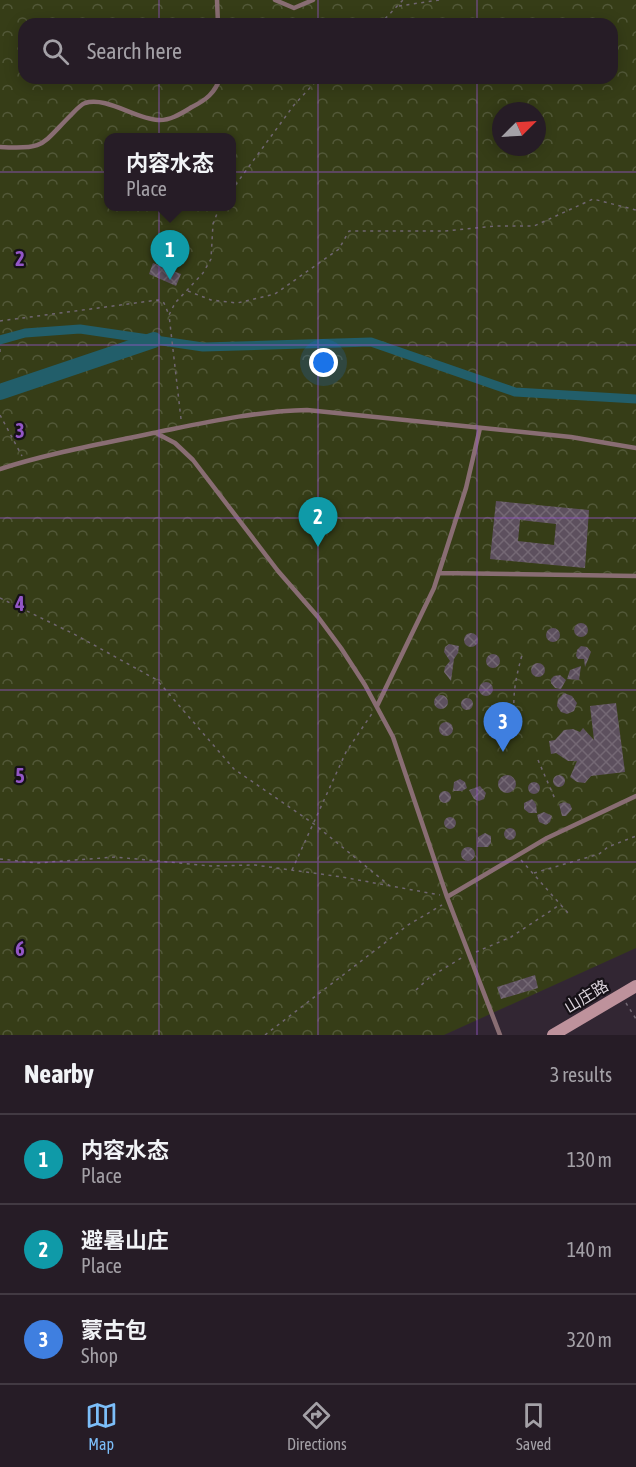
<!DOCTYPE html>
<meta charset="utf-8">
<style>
:root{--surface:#261c26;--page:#322932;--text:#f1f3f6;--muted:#a4a1a7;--line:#423a43;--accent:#7cbef9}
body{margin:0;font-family:"Asap Condensed","Noto Sans SC",sans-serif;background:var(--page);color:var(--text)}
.compass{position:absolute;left:492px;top:102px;width:54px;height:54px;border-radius:50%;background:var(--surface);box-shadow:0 3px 15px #0003;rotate:66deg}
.you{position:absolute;left:324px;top:363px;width:21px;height:21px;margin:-15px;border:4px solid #fff;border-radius:50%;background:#1a73e8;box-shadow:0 0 0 9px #1a73e833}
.badge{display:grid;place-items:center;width:39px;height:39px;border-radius:50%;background:var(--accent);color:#fff;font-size:20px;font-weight:700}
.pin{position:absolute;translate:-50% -50px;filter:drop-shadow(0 2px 3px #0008)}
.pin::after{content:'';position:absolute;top:32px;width:21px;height:18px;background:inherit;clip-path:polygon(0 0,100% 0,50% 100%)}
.popup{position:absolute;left:104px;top:133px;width:132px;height:78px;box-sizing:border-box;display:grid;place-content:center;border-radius:12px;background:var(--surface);filter:drop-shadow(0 2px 4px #0005);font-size:20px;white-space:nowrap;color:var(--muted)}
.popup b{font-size:22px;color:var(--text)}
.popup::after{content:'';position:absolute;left:50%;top:100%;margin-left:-12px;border:12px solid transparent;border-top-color:var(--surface)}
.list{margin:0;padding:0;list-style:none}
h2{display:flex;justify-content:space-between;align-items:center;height:78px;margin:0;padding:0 24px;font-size:26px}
h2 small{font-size:20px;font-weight:400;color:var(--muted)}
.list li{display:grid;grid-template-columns:39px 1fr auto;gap:18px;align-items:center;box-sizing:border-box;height:90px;padding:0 24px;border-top:2px solid var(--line)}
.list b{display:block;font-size:22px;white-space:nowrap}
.list p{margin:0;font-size:20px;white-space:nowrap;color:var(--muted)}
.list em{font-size:20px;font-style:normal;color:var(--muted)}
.icon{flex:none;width:33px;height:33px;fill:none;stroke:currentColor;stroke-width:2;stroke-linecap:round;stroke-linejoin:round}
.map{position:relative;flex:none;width:636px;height:1035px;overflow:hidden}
.search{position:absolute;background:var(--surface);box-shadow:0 3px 15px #0003;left:18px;right:18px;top:18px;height:66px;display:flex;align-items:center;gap:15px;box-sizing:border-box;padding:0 21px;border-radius:18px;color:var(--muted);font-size:22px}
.sheet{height:348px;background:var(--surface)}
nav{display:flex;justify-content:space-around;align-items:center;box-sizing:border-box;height:84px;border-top:2px solid var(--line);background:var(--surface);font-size:16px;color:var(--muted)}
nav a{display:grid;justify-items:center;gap:3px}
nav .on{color:var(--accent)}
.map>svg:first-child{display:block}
</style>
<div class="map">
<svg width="636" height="1035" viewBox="0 0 636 1035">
<defs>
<pattern id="park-crowns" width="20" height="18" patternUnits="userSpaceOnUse" patternTransform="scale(1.5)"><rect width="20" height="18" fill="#363d17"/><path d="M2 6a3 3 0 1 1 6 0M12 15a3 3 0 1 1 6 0" fill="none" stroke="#525838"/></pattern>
<pattern id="building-cross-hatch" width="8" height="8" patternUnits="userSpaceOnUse" patternTransform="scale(1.5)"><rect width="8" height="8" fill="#5d505e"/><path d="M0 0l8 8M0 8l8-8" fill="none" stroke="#746874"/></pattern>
</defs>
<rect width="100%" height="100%" fill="#322633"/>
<path fill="url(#park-crowns)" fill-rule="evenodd" d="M0,0H636V948L444,1035H0ZM24,24H612V78H24ZM501,111H537V147H501ZM108,138H231V206H108Z"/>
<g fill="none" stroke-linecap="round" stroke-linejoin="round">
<path stroke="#225e6a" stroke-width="9" d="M0,340L25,333L80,329L203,347L371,342L515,392L636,399"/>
<path stroke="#225e6a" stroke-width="16" d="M0,392L154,340"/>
</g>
<path fill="url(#building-cross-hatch)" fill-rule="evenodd" d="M153,263L181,274L176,286L149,274Z
M496,501L589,510L585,568L490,559ZM520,520L556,524L554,545L518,541Z
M574 630a7 7 0 1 1 14 0a7 7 0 1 1-14 0Z
M546 635a7 7 0 1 1 14 0a7 7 0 1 1-14 0Z
M464 640a7 7 0 1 1 14 0a7 7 0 1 1-14 0Z
M449,644L459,646L458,653L454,659L451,681L444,672L445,667L450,661L444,652L445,647Z
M581,646L587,647L591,652L585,667L584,659H578L576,656L577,650Z
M486 661a7 7 0 1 1 14 0a7 7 0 1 1-14 0Z
M531 670a7 7 0 1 1 14 0a7 7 0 1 1-14 0Z
M581,666L579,680L567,679L570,670Z
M560,675L566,680L561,689L555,688L551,683V679L554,676Z
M479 689a7 7 0 1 1 14 0a7 7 0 1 1-14 0Z
M564,693L572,696L577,703L574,711L567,714L561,712L557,706L558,699Z
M434 702a7 7 0 1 1 14 0a7 7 0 1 1-14 0Z
M461 704a6 6 0 1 1 12 0a6 6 0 1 1-12 0Z
M616,703L625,772L591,776L585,783L577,782L570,777L577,761H568L556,753L551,754L549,741L555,740L564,730L573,729L580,732L583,728L594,740L590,706Z
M491 717a10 10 0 1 1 20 0a10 10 0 1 1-20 0Z
M439 729a7 7 0 1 1 14 0a7 7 0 1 1-14 0Z
M553 781a6 6 0 1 1 12 0a6 6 0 1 1-12 0Z
M498 784a9 9 0 1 1 18 0a9 9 0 1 1-18 0Z
M460,779L465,782L467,788L462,791H453L454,782Z
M528 788a6 6 0 1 1 12 0a6 6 0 1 1-12 0Z
M480,786L486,793L484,799L479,801L474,799L469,790Z
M439 797a6 6 0 1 1 12 0a6 6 0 1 1-12 0Z
M532,799L536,804L537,813H529L524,809V803Z
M564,802L570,804L572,809L566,816H562L559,804Z
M544,812L552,816L550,822L546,825L539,822L537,815Z
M444 823a6 6 0 1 1 12 0a6 6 0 1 1-12 0Z
M504 834a6 6 0 1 1 12 0a6 6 0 1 1-12 0Z
M485,833L491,836V843L488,847H477L478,837Z
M461 854a7 7 0 1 1 14 0a7 7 0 1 1-14 0Z
M535,975L538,988L501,999L497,987Z"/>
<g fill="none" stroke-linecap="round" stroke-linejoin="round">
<path stroke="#706671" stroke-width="1.5" stroke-dasharray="3 4.5" stroke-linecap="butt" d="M399,6L439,0
M380,24L403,0
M231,191L294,105L319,78
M188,291L211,300L237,303L275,294L339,249L349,231H445L495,226H534L593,199L636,210
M0,321L158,300L164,303L169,315
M0,349V354
M0,415L22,456
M181,419L169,315L175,303L203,273L211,259L213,224L220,206
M0,598L74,634L157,680L234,769L314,824L390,886
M517,733C511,703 514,684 522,655
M538,760L555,799
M0,859L37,863L115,857L211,866L255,865L342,877L440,895
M521,860L568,913
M292,870L346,752L373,712
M534,873L599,854L608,847L636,836
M476,952L511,937L561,904
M416,990L430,977L463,957
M626,1003L636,1019
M265,1035L408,925L442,905"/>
<path stroke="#896d73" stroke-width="4.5" d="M217,0L218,24
M275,0L294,8L313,0
M0,147C45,150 41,145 71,115C75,111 80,105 85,103C106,96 136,119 158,120C170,121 182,113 192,107C206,100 215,93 220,78
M156,433L175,443L193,460L278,571L318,617L341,648L365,685L393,737L447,897L500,1035
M0,469C49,453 102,444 153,433C203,423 256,411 307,410L571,437L636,448
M439,573L636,576
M377,706L434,588L466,488L480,428
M447,897L547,838L636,796"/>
<path stroke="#be929c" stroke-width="12" d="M553,1035L636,986"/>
</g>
<path fill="none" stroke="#9356c6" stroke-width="1.5" stroke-opacity="0.55" d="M159,0V24M318,0V24M477,0V24M159,78V1035M318,78V1035M477,78V1035M0,172H636M0,345H636M0,518H636M0,690H636M0,862H636"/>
<g text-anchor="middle" stroke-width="4.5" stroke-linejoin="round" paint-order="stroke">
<g font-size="16" fill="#dad2da" stroke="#161117">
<text transform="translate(586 996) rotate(-31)" y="6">山庄路</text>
</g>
</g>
<g font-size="20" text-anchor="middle" font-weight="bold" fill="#9356c6" stroke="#161117" stroke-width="4.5" stroke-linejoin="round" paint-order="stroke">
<text x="20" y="266">2</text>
<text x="20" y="438">3</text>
<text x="20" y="611">4</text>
<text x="20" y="783">5</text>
<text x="20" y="956">6</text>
</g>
</svg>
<svg class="compass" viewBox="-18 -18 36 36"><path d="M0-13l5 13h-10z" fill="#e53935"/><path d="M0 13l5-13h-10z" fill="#a4a1a7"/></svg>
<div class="you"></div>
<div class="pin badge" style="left:170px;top:280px;background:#0f9aa8">1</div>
<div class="popup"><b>内容水态</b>Place</div>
<div class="pin badge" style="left:318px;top:547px;background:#0f9aa8">2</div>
<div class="pin badge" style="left:503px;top:752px;background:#3f7fe0">3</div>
<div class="search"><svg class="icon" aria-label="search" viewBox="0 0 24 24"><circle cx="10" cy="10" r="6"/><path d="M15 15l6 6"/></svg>Search here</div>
</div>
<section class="sheet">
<h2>Nearby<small>3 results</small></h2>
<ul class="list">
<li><span class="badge" style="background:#0f9aa8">1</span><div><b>内容水态</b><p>Place</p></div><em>130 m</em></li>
<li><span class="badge" style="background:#0f9aa8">2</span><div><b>避暑山庄</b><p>Place</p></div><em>140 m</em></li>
<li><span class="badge" style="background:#3f7fe0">3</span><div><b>蒙古包</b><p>Shop</p></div><em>320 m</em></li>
</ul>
</section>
<nav>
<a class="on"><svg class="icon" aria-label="map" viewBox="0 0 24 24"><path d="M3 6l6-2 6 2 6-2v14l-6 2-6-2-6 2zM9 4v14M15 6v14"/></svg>Map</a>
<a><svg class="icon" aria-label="directions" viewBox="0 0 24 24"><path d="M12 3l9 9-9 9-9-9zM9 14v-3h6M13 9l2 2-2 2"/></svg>Directions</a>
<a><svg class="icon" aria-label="saved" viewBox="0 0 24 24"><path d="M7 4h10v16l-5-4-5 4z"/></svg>Saved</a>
</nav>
